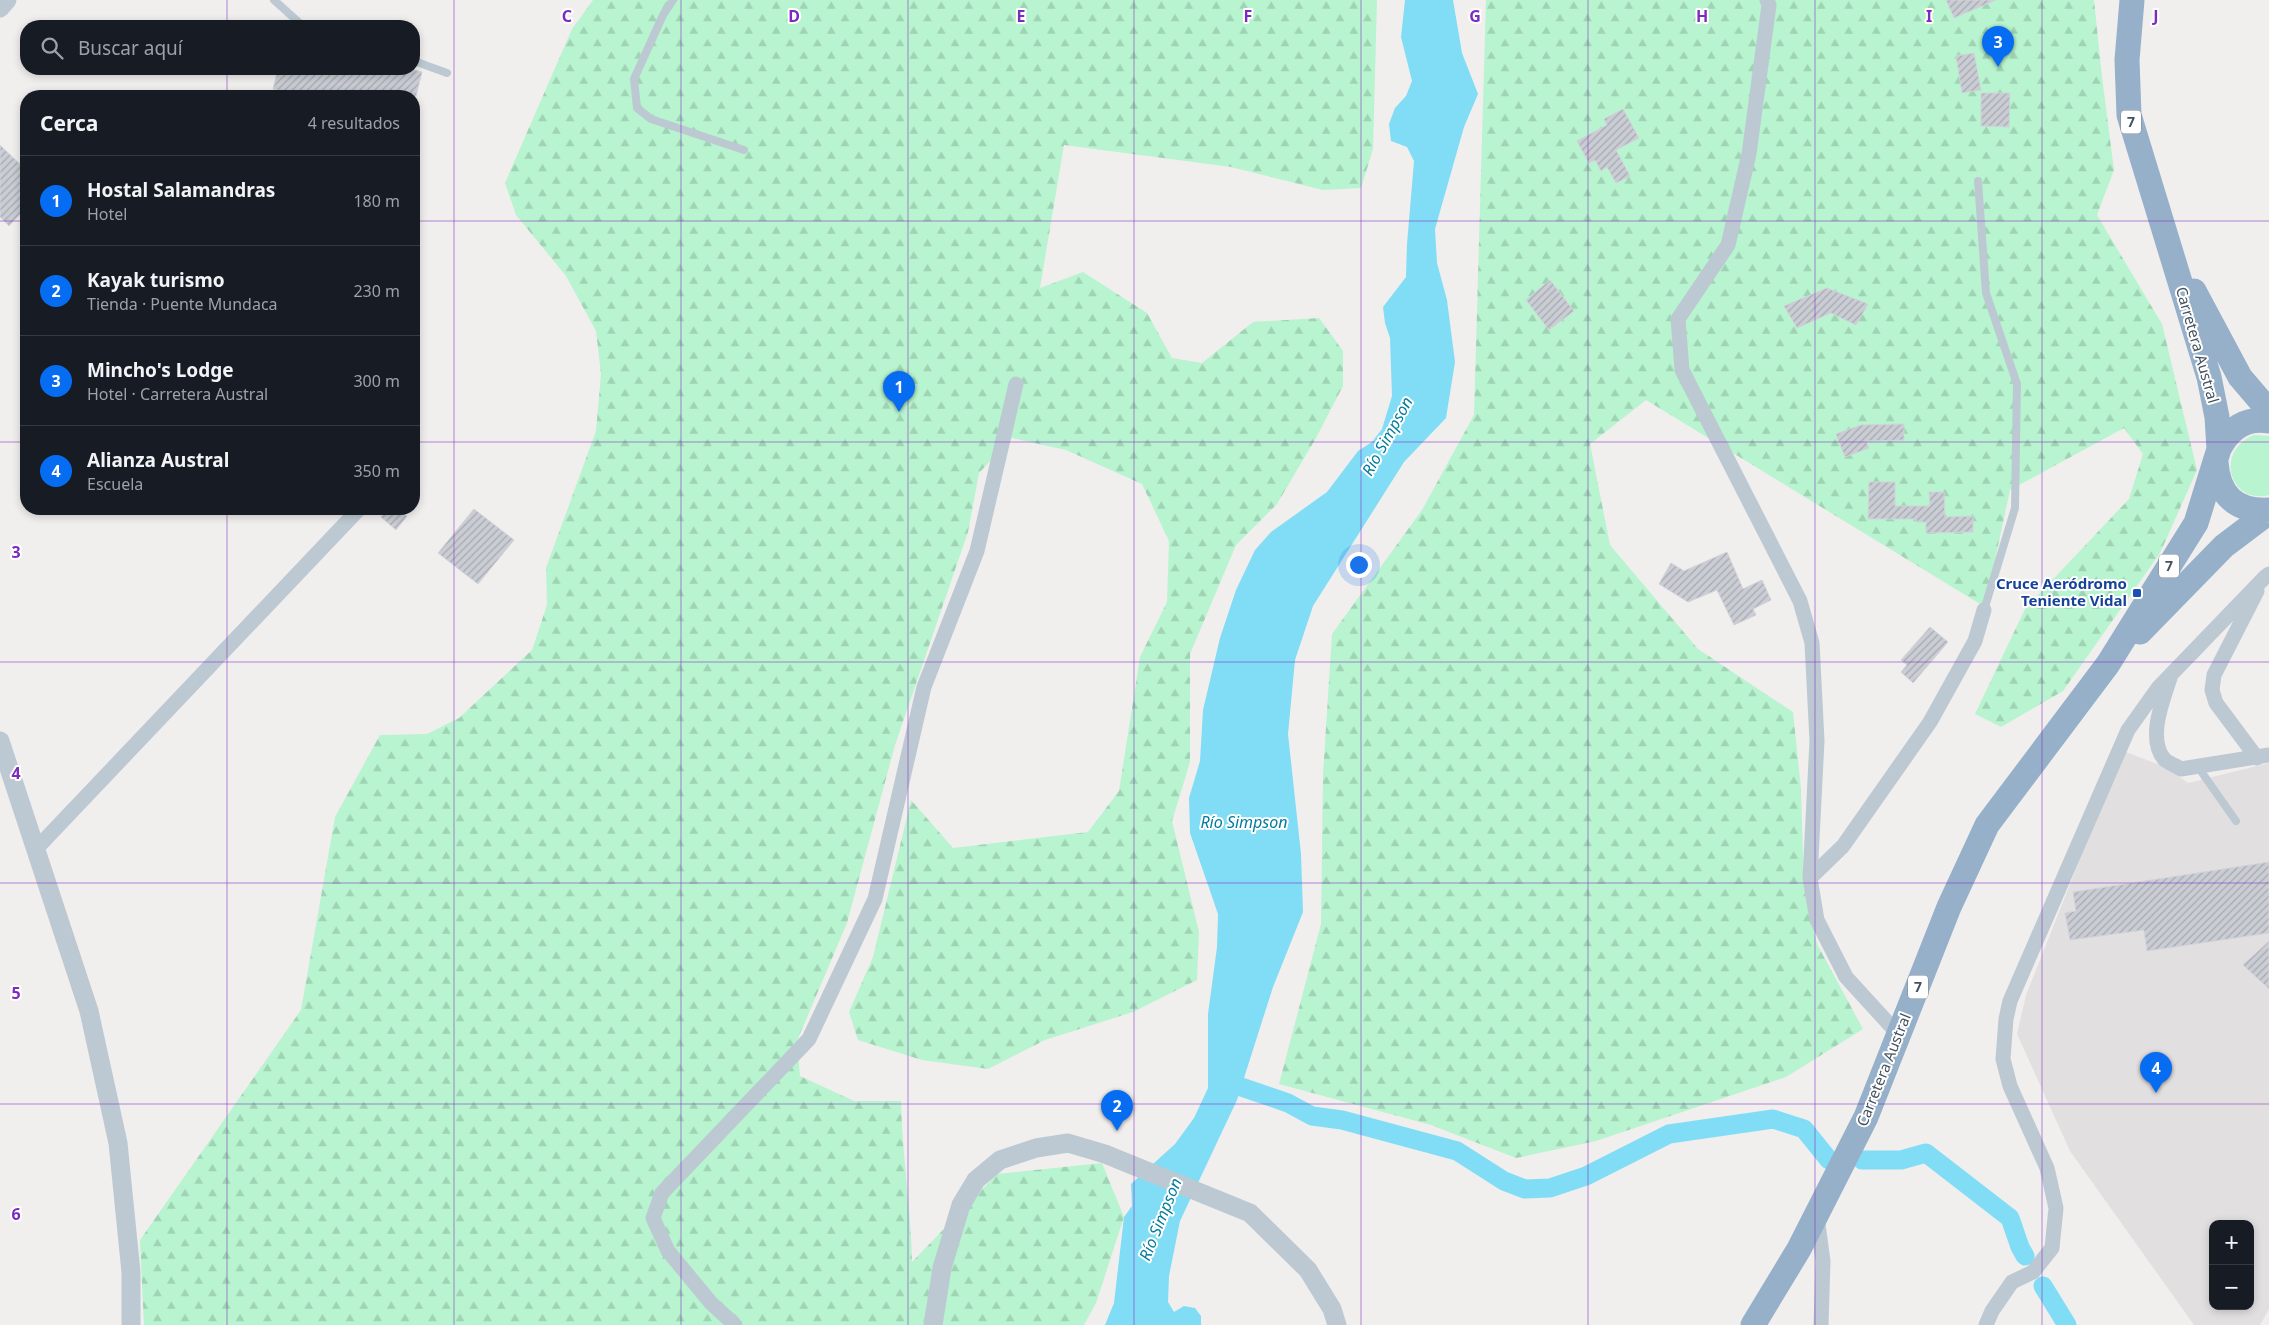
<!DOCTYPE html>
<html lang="es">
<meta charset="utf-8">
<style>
:root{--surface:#171b24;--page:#20242c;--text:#f1f3f6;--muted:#9ea1a6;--line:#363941;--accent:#066df3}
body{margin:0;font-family:"Noto Sans",sans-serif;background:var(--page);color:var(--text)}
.controls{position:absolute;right:15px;bottom:15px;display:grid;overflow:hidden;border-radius:10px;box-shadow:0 2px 8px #0003}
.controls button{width:45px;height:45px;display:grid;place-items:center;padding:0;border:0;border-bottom:1px solid var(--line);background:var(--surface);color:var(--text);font:25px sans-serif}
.you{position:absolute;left:1358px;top:564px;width:18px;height:18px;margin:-12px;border:4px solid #fff;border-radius:50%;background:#1a73e8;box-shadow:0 0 0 8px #1a73e833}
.badge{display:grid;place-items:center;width:32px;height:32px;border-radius:50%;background:var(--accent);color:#fff;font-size:16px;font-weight:700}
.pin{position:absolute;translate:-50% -41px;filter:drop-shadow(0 1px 2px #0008)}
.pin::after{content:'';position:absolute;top:26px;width:18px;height:15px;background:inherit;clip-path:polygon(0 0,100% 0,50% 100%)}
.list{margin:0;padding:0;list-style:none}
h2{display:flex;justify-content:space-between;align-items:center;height:65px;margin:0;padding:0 20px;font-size:21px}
h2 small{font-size:16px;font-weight:400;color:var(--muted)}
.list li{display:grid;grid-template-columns:32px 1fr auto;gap:15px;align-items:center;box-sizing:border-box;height:90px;padding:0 20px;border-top:1px solid var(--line)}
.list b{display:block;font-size:19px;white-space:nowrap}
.list p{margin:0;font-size:16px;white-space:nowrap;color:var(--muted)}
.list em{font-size:16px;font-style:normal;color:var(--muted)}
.icon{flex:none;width:28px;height:28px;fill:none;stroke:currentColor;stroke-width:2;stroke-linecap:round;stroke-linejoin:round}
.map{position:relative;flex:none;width:2269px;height:1325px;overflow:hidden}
.search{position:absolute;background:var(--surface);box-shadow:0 2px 8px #0003;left:20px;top:20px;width:400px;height:55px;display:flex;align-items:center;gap:12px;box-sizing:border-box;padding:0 18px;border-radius:20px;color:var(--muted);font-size:19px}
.panel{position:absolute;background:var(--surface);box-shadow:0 2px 8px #0003;left:20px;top:90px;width:400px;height:425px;border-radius:20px}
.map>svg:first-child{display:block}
</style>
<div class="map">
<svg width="2269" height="1325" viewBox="0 0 2269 1325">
<defs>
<pattern id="forest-firs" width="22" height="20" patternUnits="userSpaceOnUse" patternTransform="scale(1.25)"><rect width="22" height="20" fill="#b8f4cf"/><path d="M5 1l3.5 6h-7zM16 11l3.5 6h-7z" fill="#9fd3b4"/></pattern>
<pattern id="building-hatch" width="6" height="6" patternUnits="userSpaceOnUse" patternTransform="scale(1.25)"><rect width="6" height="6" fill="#cacdd4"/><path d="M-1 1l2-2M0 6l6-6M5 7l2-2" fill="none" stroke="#a6a9af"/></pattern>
</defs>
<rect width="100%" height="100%" fill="#f1eeee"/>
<path fill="#e2dfe0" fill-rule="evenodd" d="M2123,751L2168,768L2188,783L2269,763V1309L2260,1325H2194L2070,1151L2017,1034L2026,995ZM2213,1224H2250V1306H2213Z"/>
<path fill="#b8f4cf" d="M2254,435L2269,436V495C2231,505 2213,452 2254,435Z"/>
<path fill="url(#forest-firs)" d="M593,0H1377L1373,149L1361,188L1323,190L1231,167L1064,145L1040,288L1083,272L1147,313L1172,358L1202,363L1253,322L1319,318L1343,351V386L1316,438L1277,504L1236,545L1190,654V762L1172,821L1199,932L1197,980L1133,1012L1045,1040L988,1069L922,1060L858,1040L849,1012L873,957L911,800L953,848L1088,832L1119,791L1140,657L1167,602L1169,541L1142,484L1066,450L1012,438L979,473L968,532L895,745L847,923L797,1041L800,1076L854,1101H901C902,1155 911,1208 912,1262L997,1174L1102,1163L1124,1217L1096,1303L1084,1325H144L140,1240L301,1010L335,817L380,735L427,734L459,718L532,650L547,605L546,568L596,431L601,374L596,331L566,276L516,215L505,183L572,29Z
M1486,0H2094L2102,77L2114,170L2097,215L2162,324L2197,470L2160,553L2063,691L2001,727L1975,714L2025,609L2129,499L2143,454L2124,428L2010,490L1985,607L1646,400L1590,444L1610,545L1698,649L1793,712L1801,789L1804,887L1817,944L1863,1029L1786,1077L1596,1141L1516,1158L1431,1125L1279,1084L1321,924L1323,775L1332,634L1422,510L1474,415Z"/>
<path fill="#80ddf5" d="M1405,0H1453L1462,53L1478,94L1464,127L1435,229L1437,263L1447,300L1455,362L1446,418L1404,462L1313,606L1295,660L1288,734L1301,854L1303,912L1273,987L1237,1100L1180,1221L1169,1276L1168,1302L1174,1312L1184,1306L1195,1308L1201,1316V1325H1105L1114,1303L1124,1217L1132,1206L1131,1184L1175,1144L1194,1118L1208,1088V1014L1217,947L1218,914L1190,833L1189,798L1200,761L1203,710L1220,638L1236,590L1255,550L1271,532L1327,492L1358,451L1372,442L1382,429L1392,396L1390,338L1385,323L1383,307L1406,277L1407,244L1414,161L1407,147L1391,141L1389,124L1395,108L1406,96L1412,81L1401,37Z"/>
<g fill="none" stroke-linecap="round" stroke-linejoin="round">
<path stroke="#80ddf5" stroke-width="19" d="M1221,1080L1288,1103L1312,1116L1342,1120L1457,1151L1504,1181L1525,1189L1550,1188L1586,1176L1669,1134L1773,1119L1804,1129L1829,1160
M1862,1160H1901L1926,1153L2010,1218L2020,1247L2025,1256
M2043,1286L2067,1325"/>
</g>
<path fill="url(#building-hatch)" stroke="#d2d4db" d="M1946,0H1996L1954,18Z
M1974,53L1981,90L1962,93L1956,56Z
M278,69H410L422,72L416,96H302L273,89Z
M1981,93H2010L2009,127L1981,126Z
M1623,109L1639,138L1616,150L1630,176L1616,183L1607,167L1601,171L1595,160L1589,163L1577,141L1607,125L1604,119Z
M0,145L26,170V208L9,226L0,217Z
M1550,280L1574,311L1549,330L1526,300Z
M1827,288L1868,304L1856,325L1831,313L1797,328L1784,306Z
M1904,424V440L1866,441L1869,448L1845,457L1836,434L1861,425Z
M1869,482H1895V506H1930L1929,492H1944L1945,517L1973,516V532L1926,533V522H1917L1916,519H1868Z
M387,509H398L407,516L396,530L381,517Z
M474,509L514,540L478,584L438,553Z
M1727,552L1743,589L1762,580L1771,600L1753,609L1756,615L1734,625L1717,590L1688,602L1659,584L1671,563L1684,571Z
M1930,627L1948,642L1913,683L1901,672L1907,665L1901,660Z
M2269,862V933L2147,951L2144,930L2070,940L2065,913L2076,911L2073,892Z
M2269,941V989L2243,965Z"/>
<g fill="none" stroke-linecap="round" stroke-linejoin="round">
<path stroke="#bdc9d2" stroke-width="8" d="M274,0L303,26
M673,0L663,15L634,79L637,108L651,119L744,150
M414,61L447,73
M1978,181L1986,293L2017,384L2015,508L1984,610
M2198,767L2236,821"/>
<path stroke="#bdc9d2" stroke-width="15" d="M1767,0L1769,5L1749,154L1728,245L1678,319L1682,370L1800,601L1812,643L1817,741L1810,878L1817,920L1846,977L1899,1035
M2257,591L2214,675L2212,690L2216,703L2257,758
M2170,678C2163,700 2147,738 2164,759C2168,763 2177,766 2181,769L2269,755
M36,849L359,509
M1810,878L1843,846L1930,722L1975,641L1984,610
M1817,1217L1823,1261L1821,1325
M735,1325L711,1303L668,1251L653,1218L662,1193L809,1039L875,899L924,687L977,551L1016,384
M1986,1325L1992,1311L2012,1282L2033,1272L2052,1248L2056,1208L2047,1168L2010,1086L2003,1059L2006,1019L2010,1001L2128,730L2158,688L2265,577L2269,574"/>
<path stroke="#bdc9d2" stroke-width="19" d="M0,8L7,0
M0,741L89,1011L118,1143L131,1272V1325
M933,1325L942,1268L961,1205L976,1180L1000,1160L1036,1148L1068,1143L1105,1154L1250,1213L1308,1270L1332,1309L1337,1325"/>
<path stroke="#96b0ca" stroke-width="25" d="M2194,291L2240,377L2269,411
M2219,449C2229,429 2246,417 2269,421
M2216,462C2218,495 2236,512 2269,510
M2140,632L2224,546L2269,512
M1753,1325L1799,1249L1866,1117L1949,907L1987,825L2108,664L2196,523L2219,449L2217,417L2209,377L2129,115L2127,60L2132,0"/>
</g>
<path fill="none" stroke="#7b2cbf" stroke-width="1" stroke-opacity="0.55" d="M227,0V26M454,0V1325M681,0V1325M908,0V1325M1134,0V1325M1361,0V1325M1588,0V1325M1815,0V1325M2042,0V1325M227,69V96M0,221H26M414,221H2269M0,442H26M414,442H2269M227,509V1325M0,662H2269M0,883H2269M0,1104H2269"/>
<rect fill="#1a4fb4" stroke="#fff" stroke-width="2" x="2132" y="588" width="10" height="10" rx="2.5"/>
<g text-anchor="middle" stroke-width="4" stroke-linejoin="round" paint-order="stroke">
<g fill="#fff" stroke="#7c868e" stroke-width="1">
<rect x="2121" y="110.5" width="20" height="23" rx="4"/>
<rect x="2159" y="554.5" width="20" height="23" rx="4"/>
<rect x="1908" y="975.5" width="20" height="23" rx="4"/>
</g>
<g font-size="14" font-weight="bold" fill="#44525e">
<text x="2131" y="127">7</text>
<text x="2169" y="571">7</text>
<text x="1918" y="992">7</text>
</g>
<g font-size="15" fill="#44525e" stroke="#fff">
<text transform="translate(2197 345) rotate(74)" y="5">Carretera Austral</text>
<text transform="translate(1884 1070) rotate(-68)" y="5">Carretera Austral</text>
</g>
<g font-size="15" font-weight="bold" fill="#164399" stroke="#fff" text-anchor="end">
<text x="2127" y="589">Cruce Aeródromo<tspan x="2127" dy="17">Teniente Vidal</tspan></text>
</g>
<g font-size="16" font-style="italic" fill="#037c9c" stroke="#fff">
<text transform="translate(1387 436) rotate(-61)" y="6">Río Simpson</text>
<text x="1244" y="828">Río Simpson</text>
<text transform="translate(1160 1219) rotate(-68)" y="6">Río Simpson</text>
</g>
</g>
<g font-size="16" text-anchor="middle" font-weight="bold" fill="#7b2cbf" stroke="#fff" stroke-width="4" stroke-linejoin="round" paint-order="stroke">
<text x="567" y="22">C</text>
<text x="794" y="22">D</text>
<text x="1021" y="22">E</text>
<text x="1248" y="22">F</text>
<text x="1475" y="22">G</text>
<text x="1702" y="22">H</text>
<text x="1929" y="22">I</text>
<text x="2156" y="22">J</text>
<text x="16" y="558">3</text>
<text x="16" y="779">4</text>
<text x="16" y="999">5</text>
<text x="16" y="1220">6</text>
</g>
</svg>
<div class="controls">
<button>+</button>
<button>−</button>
</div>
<div class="you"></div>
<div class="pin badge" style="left:899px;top:412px">1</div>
<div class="pin badge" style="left:1117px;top:1131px">2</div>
<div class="pin badge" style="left:1998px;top:67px">3</div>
<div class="pin badge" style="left:2156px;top:1093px">4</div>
<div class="search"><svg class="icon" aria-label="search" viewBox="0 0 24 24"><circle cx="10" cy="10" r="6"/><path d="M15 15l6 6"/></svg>Buscar aquí</div>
<section class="panel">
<h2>Cerca<small>4 resultados</small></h2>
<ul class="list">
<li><span class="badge">1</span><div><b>Hostal Salamandras</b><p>Hotel</p></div><em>180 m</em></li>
<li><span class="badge">2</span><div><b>Kayak turismo</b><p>Tienda · Puente Mundaca</p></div><em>230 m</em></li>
<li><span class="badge">3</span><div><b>Mincho's Lodge</b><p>Hotel · Carretera Austral</p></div><em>300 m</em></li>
<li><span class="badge">4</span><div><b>Alianza Austral</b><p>Escuela</p></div><em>350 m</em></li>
</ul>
</section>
</div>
